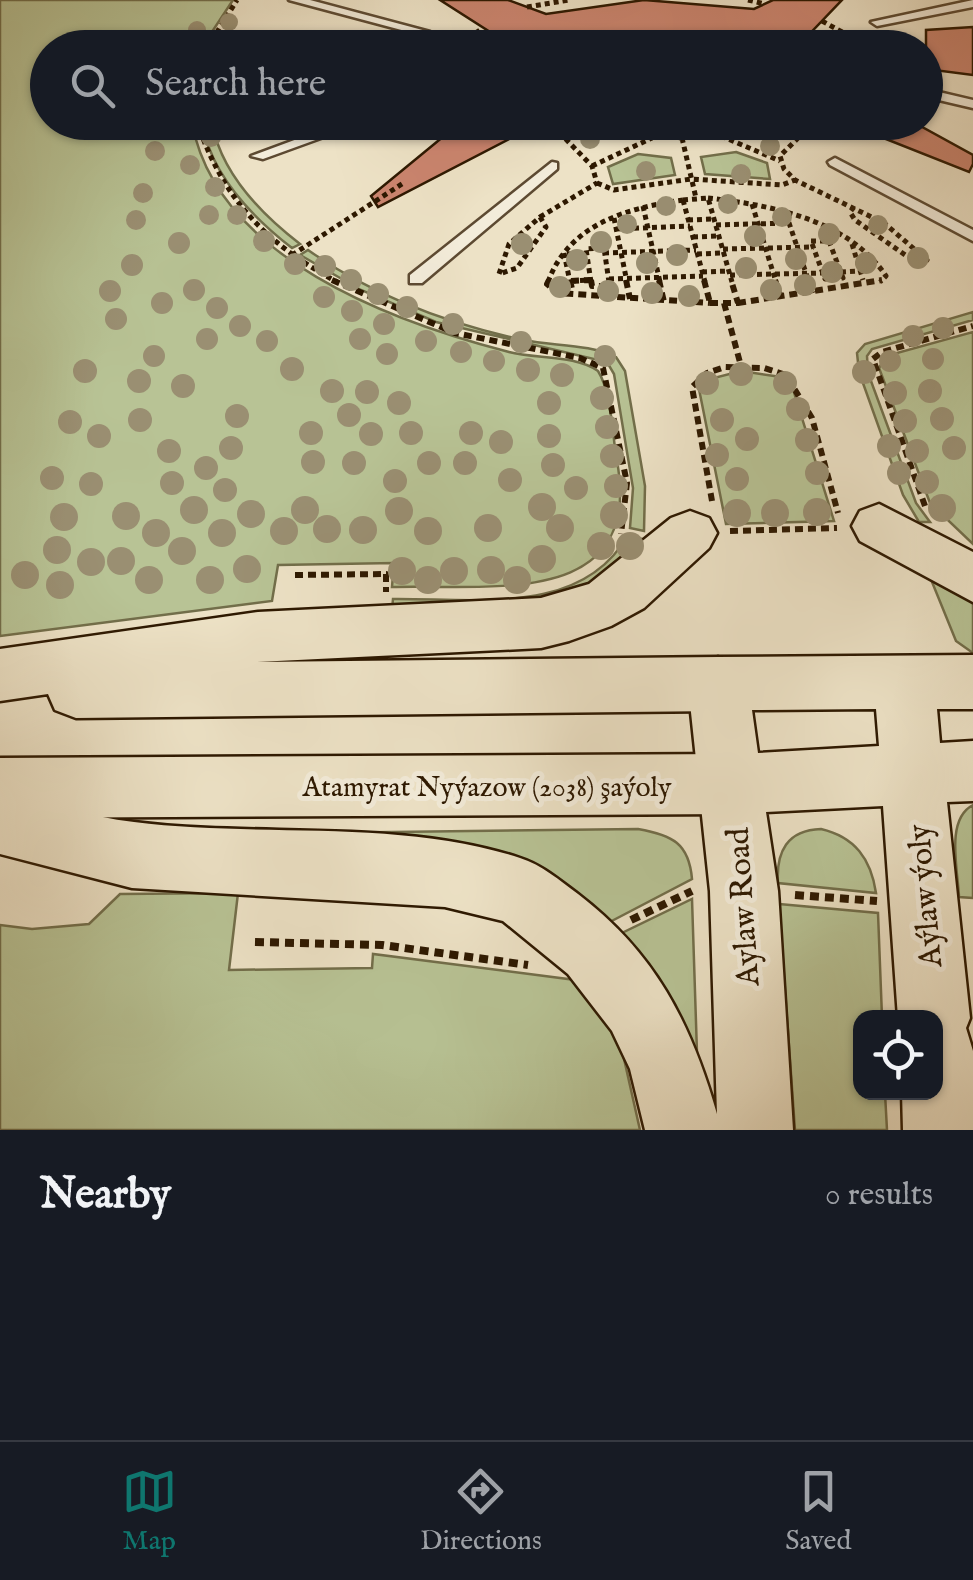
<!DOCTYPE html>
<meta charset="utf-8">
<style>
:root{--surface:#171b24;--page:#20242c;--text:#f1f3f6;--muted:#9ea1a6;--line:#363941;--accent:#0f766e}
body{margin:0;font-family:"IM FELL English",serif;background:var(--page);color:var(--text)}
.controls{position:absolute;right:30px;bottom:30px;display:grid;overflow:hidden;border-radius:20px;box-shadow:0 2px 8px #0004}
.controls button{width:90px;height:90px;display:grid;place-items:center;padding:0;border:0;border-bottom:2px solid var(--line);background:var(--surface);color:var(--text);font:50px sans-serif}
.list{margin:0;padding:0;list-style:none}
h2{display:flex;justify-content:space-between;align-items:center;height:130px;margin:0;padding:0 40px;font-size:42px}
h2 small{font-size:32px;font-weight:400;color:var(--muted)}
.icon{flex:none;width:55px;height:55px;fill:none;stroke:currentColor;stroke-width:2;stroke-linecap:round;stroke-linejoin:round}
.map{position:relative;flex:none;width:973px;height:1130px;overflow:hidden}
.search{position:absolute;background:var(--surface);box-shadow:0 2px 8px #0004;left:30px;right:30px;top:30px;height:110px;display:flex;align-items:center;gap:25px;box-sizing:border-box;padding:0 35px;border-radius:55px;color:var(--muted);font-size:38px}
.sheet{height:310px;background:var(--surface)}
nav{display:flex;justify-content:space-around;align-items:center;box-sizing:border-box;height:140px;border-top:2px solid var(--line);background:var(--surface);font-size:28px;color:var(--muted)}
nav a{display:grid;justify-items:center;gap:5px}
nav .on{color:var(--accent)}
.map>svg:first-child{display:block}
</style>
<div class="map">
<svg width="973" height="1130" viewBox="0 0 973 1130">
<rect width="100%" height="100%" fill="#ede2c6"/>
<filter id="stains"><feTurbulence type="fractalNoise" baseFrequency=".002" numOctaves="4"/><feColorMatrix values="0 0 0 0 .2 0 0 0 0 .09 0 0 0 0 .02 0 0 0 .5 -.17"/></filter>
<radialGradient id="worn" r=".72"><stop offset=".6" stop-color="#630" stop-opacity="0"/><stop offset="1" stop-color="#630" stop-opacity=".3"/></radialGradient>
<path fill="#b8c395" stroke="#726e4a" stroke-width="2.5" d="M0,0H233L202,47L48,48V122L192,123C217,258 393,322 509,352C536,359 576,355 598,371C612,393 612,435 617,461C644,610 490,584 392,587L394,563L278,565L272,601L0,636Z
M202,123H212C221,172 261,214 300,244L292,248C252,217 211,174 202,123Z
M736,152L767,163L770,179L705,174L701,157Z
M638,154L671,158L675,175L613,184L608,167Z
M308,250C372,295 448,324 524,340C552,346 590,344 616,357L625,371L645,486L644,531L630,528L633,488L614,374L607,362L436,322L361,290L300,255Z
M973,312V320L872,349L867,356L868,373L916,503L930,522H919L903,495L859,372L857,353L865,344Z
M973,332V544L930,503L879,368L886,356Z
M741,371L781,377L792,386L834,521L726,524L699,389L706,380Z
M628,535L642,539L629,559L578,597L392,610L393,599C474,598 582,617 628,535Z
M930,577L973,600V653L956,641Z
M973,805V898L959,897C958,870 945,819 973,805Z
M638,829C672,835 689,843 692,879L604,925L145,835Z
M821,829C855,837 871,859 876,893L778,883C776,852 787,830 821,829Z
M238,893L229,970L372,968L373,954L583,981L620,1041L640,1130H0V925L32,929L89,924L120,894Z
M692,899L697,1053L694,1064L617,940L624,932Z
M779,904L878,913L882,1017L860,1018V1092L885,1093L887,1130H795Z"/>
<path fill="#ca846e" stroke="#2d1800" stroke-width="2.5" d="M440,0H508L546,14L644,0L754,9L773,0H842L796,48H515Z
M973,27V75L926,69V30Z
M461,122H542L378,207L371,196Z
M843,122H913L973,155V164L969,172Z"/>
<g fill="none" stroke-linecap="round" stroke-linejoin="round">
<g stroke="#5d4a32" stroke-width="5">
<path id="lane" d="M289,0H310L430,32L424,36Z
M973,0V7L877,26L871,22Z
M926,89L973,100V108L926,97Z
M343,122H365L263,159L251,156Z
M835,158L973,230V241L830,165L828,162Z
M552,162L557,163V169L422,283H410V275Z"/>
</g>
<g stroke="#2d1800" stroke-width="5">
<path id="primary" d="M690,511L709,518L717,533L709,548L644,608L611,626L569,641L541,648L257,662L718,657L739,665L748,684L739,703L718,711L76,718L55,710L48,694L0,701V649L258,612L541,598L589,584L671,518Z
M731,754L753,763L763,784L753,805L731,814L0,818V758Z"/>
</g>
<g stroke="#2d1800" stroke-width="5">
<path id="highway" d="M879,504L973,552V602L860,541L852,526L860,511Z
M973,655V709H937L940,743L973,741V801L947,802L970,1018L966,1028L973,1051V1130H903L902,1092H936V1018H898L883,806L766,812L778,891L793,1130H645L630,1069L612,1031L568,974L503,921L445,907L132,888L0,854V792C44,802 89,817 134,822C258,838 400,818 520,858C542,865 559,880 578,894C655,953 690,1021 717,1114L710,891L688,684L697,665L718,657ZM876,709L879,746L758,753L752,710Z"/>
</g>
<path stroke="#2d1800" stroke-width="5" stroke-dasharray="5 4" stroke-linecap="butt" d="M748,0L765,4
M527,7L569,0
M822,21L864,44
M207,48L237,0
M453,48L483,28
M197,122C223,199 265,243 337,282
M545,122L682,138L784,122
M804,122L805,131L780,156L784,169L795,180L884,223L927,260L908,257L855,220L850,212L854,207
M721,136L780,161
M682,138L696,198
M592,166L652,138
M597,183L614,190L691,179L782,185L795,180
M708,198C771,205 849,220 886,276L880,282
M683,200L705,282
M683,200L708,198L732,282
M752,204L776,282
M643,206L660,282
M786,214L809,282
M540,217L546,227L517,268L499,274L509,244Z
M540,217L597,183L592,166L551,124
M614,218L627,282
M688,220L714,219
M716,225L789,223
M616,229L690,226
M693,237L719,236
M811,241H829L843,278L825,279Z
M852,244L863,280
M723,249L814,247
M564,253L570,282
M604,253L696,250
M567,254H586
M697,254L723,253
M292,255L405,182
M702,272L729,271
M841,272L860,271
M730,275L823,273
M609,279L703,276
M571,281L591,280
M548,282C569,224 627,208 683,200
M591,282L586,249L604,248L609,282"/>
<path stroke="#2d1800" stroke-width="6" stroke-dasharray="8 5" stroke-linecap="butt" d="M332,280L455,333L580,358L603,368L627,483L621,534
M549,280L547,284L558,293L710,303
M570,280L572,289
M591,280L592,286H610L609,280
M626,280L630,299
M659,280L664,302
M704,280L710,303
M775,280L781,298
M808,280L813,293
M571,281L591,280
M710,303H738L731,280
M724,303L741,366
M738,303L882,280
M712,501L692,387L707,373L725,367L764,368L786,375L812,418L838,513
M925,506L873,359L882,352L973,326
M730,531L837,528
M295,575L386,574V592"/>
<path stroke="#2d1800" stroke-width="8" stroke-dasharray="9 6" stroke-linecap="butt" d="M795,895L877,901
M631,920L692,891
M255,942L382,945L528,965"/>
<use href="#lane" fill="#f3ecda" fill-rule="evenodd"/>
<use href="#primary" fill="#ede2c6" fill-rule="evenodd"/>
<use href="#highway" fill="#ede2c6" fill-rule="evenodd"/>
</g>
<g fill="#9a8f72">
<circle cx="229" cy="22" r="9"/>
<circle cx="197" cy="30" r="9"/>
<circle cx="211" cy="137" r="10"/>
<circle cx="590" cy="139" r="10"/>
<circle cx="770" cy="146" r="10"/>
<circle cx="155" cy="151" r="10"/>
<circle cx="190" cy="165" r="10"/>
<circle cx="646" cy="171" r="10"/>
<circle cx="741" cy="174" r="10"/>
<circle cx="215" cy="187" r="10"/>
<circle cx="143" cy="193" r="10"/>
<circle cx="728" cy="204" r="10"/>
<circle cx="666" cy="206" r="10"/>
<circle cx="209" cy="215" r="10"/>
<circle cx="237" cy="215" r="10"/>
<circle cx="782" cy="217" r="10"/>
<circle cx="136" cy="220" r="10"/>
<circle cx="627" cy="224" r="10"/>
<circle cx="878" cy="225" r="10"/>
<circle cx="829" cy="234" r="11"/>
<circle cx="755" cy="236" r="11"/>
<circle cx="264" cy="241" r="11"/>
<circle cx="601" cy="242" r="11"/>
<circle cx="179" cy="243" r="11"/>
<circle cx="522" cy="244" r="11"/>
<circle cx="677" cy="255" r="11"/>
<circle cx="918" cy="258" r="11"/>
<circle cx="796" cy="259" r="11"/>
<circle cx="577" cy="260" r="11"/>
<circle cx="647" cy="263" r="11"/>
<circle cx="866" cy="263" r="11"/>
<circle cx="295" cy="264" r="11"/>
<circle cx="132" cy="265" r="11"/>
<circle cx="325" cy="266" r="11"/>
<circle cx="746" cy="268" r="11"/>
<circle cx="832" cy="272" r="11"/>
<circle cx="351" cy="280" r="11"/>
<circle cx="805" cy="285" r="11"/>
<circle cx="560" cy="287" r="11"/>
<circle cx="194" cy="290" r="11"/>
<circle cx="771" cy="290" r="11"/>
<circle cx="110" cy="291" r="11"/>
<circle cx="608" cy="291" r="11"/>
<circle cx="652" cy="293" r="11"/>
<circle cx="378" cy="294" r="11"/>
<circle cx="689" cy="296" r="11"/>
<circle cx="324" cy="297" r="11"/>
<circle cx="162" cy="303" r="11"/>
<circle cx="407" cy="307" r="11"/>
<circle cx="217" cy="308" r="11"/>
<circle cx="352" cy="311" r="11"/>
<circle cx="116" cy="319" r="11"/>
<circle cx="384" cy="324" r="11"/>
<circle cx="453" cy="324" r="11"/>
<circle cx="240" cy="326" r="11"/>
<circle cx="943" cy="328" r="11"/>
<circle cx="913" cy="336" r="11"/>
<circle cx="207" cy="339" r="11"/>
<circle cx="360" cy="339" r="11"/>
<circle cx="267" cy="341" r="11"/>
<circle cx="426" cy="341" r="11"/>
<circle cx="521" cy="342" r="11"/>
<circle cx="461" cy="352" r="11"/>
<circle cx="387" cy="354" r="11"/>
<circle cx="154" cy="356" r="11"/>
<circle cx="605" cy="356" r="11"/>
<circle cx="933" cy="359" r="11"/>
<circle cx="494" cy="361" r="11"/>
<circle cx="890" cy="361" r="11"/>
<circle cx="292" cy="369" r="12"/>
<circle cx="528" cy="370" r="12"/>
<circle cx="85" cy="371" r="12"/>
<circle cx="864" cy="372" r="12"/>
<circle cx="741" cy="374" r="12"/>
<circle cx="562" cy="375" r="12"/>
<circle cx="139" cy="381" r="12"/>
<circle cx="707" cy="383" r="12"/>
<circle cx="785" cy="383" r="12"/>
<circle cx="183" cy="386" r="12"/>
<circle cx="332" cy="391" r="12"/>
<circle cx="930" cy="391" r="12"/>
<circle cx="367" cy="392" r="12"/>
<circle cx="895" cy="393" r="12"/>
<circle cx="602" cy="398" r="12"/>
<circle cx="399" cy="403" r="12"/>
<circle cx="549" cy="403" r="12"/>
<circle cx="798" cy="409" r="12"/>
<circle cx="349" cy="415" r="12"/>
<circle cx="237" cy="416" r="12"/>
<circle cx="942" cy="419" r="12"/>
<circle cx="140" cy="420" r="12"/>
<circle cx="722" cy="420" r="12"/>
<circle cx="905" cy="421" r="12"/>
<circle cx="70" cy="422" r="12"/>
<circle cx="607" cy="427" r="12"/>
<circle cx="311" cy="433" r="12"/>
<circle cx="411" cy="433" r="12"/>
<circle cx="471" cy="433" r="12"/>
<circle cx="371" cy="434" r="12"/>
<circle cx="99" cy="436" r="12"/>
<circle cx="549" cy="436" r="12"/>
<circle cx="747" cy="439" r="12"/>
<circle cx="807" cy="440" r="12"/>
<circle cx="501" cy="442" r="12"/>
<circle cx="889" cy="446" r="12"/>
<circle cx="231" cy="448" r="12"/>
<circle cx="954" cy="448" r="12"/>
<circle cx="169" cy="451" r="12"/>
<circle cx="917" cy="451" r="12"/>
<circle cx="717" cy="455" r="12"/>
<circle cx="612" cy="456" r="12"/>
<circle cx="313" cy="462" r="12"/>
<circle cx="354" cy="463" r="12"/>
<circle cx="429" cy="463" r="12"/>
<circle cx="465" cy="463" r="12"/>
<circle cx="553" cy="465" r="12"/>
<circle cx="206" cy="468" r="12"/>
<circle cx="817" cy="473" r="12"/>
<circle cx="899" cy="473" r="12"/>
<circle cx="52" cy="478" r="12"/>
<circle cx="737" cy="479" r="12"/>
<circle cx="510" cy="480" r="12"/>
<circle cx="395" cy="481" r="12"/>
<circle cx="927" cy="482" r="12"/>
<circle cx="172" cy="483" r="12"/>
<circle cx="91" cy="484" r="12"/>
<circle cx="616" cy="486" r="12"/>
<circle cx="576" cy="488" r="12"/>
<circle cx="225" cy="490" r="12"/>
<circle cx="542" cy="507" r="14"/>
<circle cx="942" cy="508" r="14"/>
<circle cx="194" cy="510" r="14"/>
<circle cx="305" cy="510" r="14"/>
<circle cx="399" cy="511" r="14"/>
<circle cx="817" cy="512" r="14"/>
<circle cx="737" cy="513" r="14"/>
<circle cx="775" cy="513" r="14"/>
<circle cx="251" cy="514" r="14"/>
<circle cx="614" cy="515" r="14"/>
<circle cx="126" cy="516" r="14"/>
<circle cx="64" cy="517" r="14"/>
<circle cx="488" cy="528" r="14"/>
<circle cx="560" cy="528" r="14"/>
<circle cx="327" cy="529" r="14"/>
<circle cx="363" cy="530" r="14"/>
<circle cx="284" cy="531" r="14"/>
<circle cx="428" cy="531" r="14"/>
<circle cx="156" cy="533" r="14"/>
<circle cx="222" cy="533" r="14"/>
<circle cx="601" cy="546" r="14"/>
<circle cx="630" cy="546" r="14"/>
<circle cx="57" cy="550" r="14"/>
<circle cx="182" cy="551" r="14"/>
<circle cx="542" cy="559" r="14"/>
<circle cx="121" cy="561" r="14"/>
<circle cx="91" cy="562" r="14"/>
<circle cx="247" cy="569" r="14"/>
<circle cx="491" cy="570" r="14"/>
<circle cx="402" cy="571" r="14"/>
<circle cx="454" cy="571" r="14"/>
<circle cx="25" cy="575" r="14"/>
<circle cx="149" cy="580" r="14"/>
<circle cx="210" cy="580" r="14"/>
<circle cx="428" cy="580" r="14"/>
<circle cx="517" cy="580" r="14"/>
<circle cx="60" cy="585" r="14"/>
</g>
<g text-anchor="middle" stroke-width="10" stroke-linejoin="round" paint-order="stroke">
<g font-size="28" fill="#2d1800" stroke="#f3ecda">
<text x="487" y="796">Atamyrat Nyýazow (2038) şaýoly</text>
</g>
<g font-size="32" fill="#2d1800" stroke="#f3ecda">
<text transform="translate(924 896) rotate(-95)" y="11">Aýlaw ýoly</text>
<text transform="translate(742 907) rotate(-94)" y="11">Aylaw Road</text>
</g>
</g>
<rect width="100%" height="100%" filter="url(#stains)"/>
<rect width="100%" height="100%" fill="url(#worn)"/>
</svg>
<div class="controls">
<button><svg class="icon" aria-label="locate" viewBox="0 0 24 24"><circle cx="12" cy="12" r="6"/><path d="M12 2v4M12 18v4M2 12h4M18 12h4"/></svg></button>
</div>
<div class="search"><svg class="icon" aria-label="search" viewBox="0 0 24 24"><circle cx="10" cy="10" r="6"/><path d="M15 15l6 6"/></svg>Search here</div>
</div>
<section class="sheet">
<h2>Nearby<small>0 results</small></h2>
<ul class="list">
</ul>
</section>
<nav>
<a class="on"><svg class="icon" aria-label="map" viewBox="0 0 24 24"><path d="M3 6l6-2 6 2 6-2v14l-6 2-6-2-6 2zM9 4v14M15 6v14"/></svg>Map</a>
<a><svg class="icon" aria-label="directions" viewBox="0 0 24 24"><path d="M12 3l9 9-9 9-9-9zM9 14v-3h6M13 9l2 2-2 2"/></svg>Directions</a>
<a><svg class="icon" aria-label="saved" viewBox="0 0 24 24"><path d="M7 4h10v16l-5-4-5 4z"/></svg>Saved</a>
</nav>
